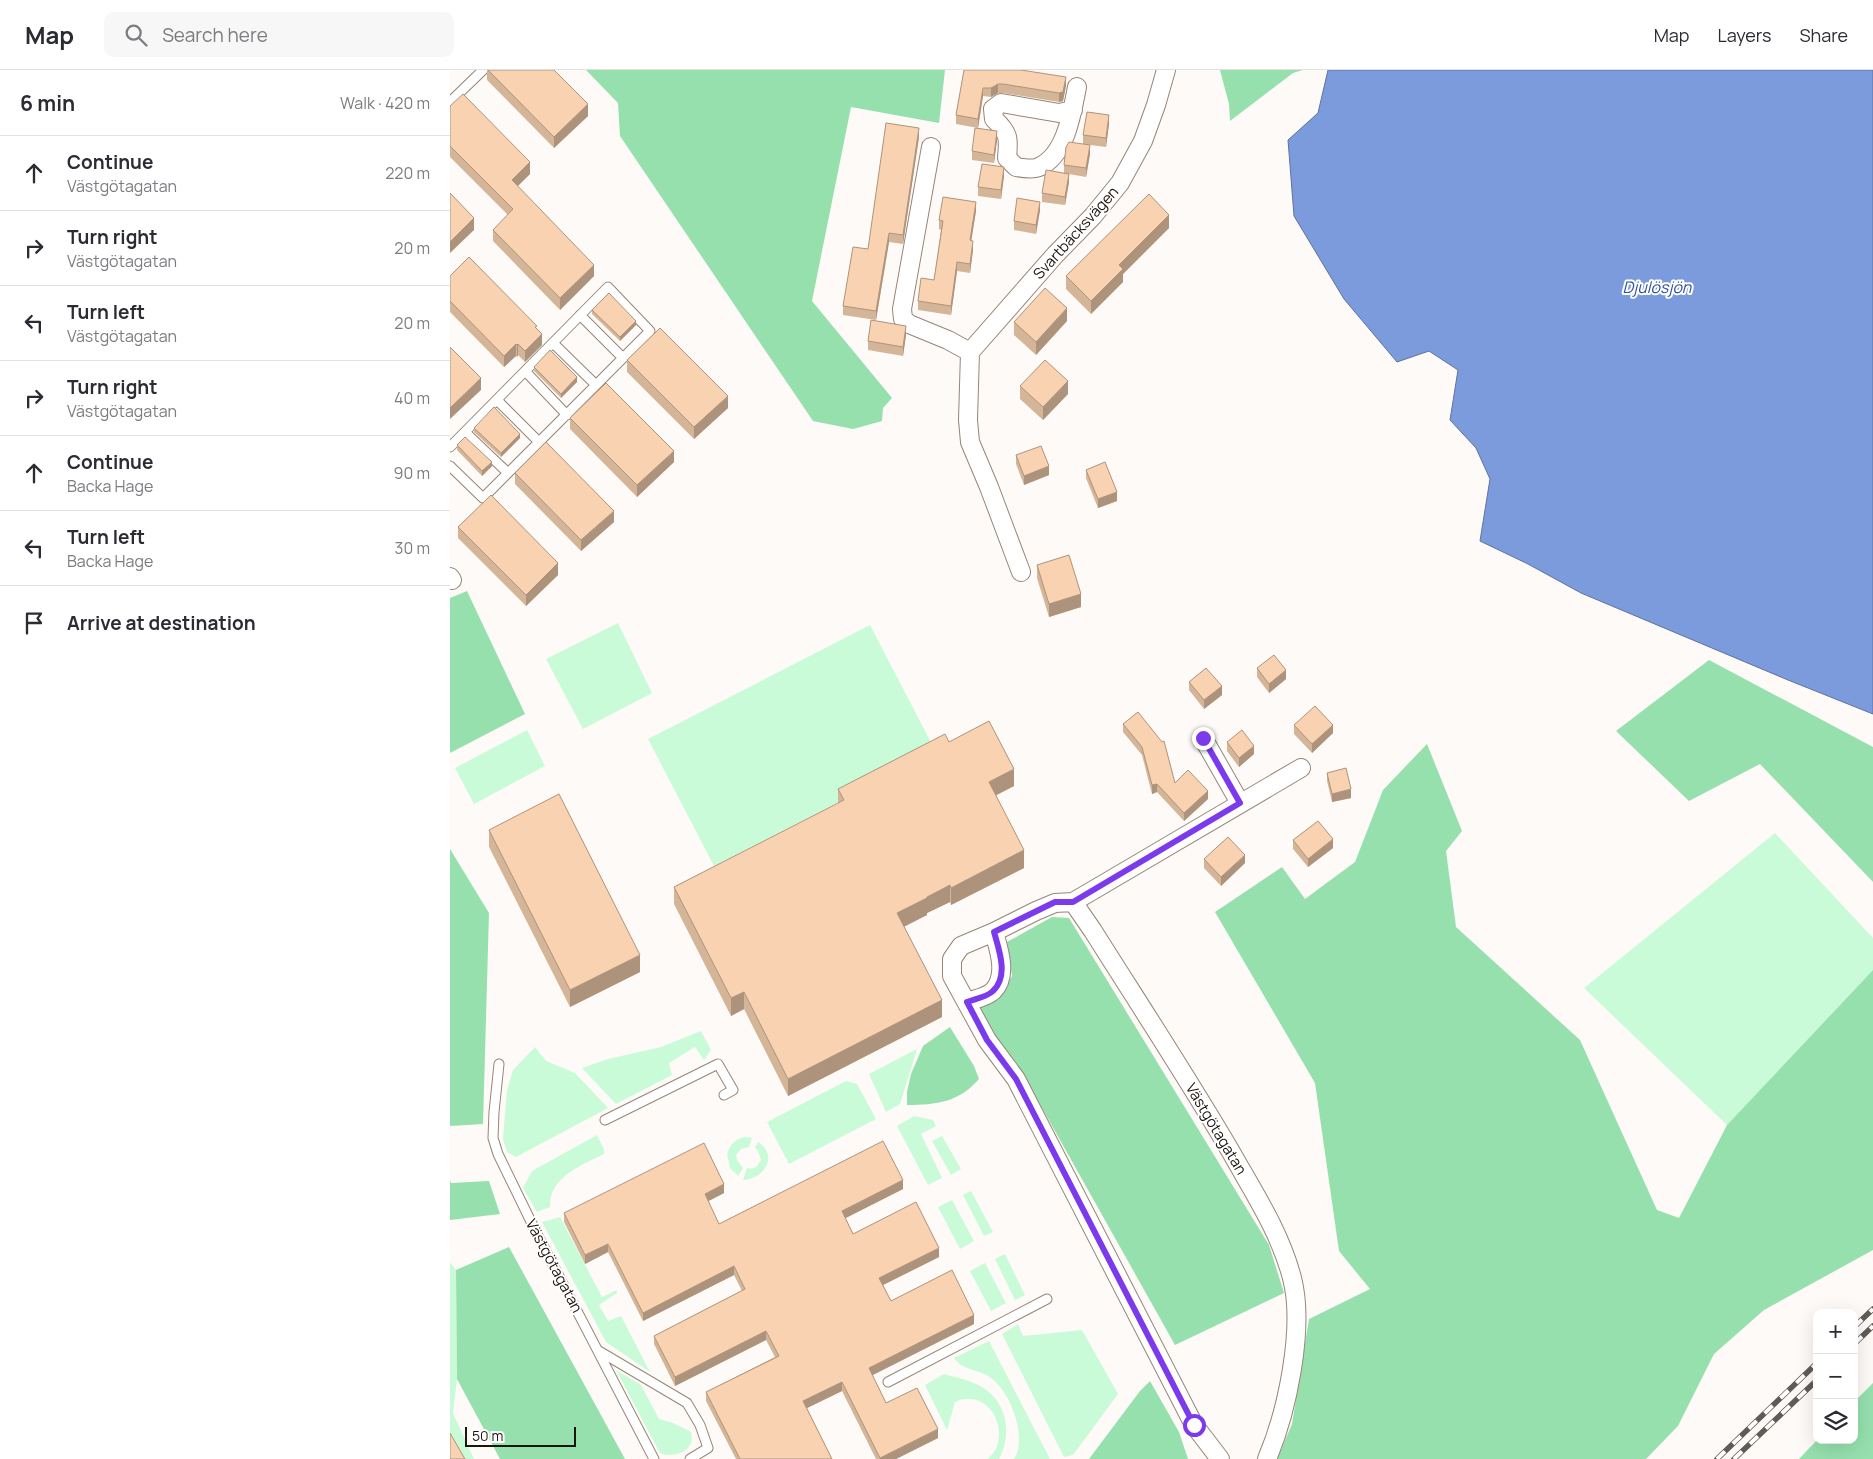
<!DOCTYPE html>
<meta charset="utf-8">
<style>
:root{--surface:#fff;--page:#f7f7f7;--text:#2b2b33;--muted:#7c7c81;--line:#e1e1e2}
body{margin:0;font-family:Manrope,sans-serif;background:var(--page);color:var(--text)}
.controls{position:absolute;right:15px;bottom:15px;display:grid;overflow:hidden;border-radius:10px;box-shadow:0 5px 20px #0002}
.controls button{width:45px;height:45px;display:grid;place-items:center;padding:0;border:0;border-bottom:1px solid var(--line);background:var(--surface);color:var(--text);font:25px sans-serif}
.scale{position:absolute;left:15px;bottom:12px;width:111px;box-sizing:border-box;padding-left:5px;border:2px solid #1c150f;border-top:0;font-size:14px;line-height:18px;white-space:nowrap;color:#1c150f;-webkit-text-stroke:4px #fff;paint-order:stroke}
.stop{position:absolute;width:15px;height:15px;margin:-11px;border:4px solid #7c3aed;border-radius:50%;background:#fff}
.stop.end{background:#7c3aed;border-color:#fff;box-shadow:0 1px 5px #0008}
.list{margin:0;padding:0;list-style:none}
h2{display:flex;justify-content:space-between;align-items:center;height:65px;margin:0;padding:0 20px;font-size:21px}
h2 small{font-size:16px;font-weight:400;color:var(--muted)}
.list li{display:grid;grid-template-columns:32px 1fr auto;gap:15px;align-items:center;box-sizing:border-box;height:75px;padding:0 20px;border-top:1px solid var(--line)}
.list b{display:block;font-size:19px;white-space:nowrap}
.list p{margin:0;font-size:16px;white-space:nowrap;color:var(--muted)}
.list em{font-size:16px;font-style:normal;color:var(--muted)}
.icon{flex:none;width:28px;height:28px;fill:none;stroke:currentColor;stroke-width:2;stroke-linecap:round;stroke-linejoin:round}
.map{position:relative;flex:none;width:1423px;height:1389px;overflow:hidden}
header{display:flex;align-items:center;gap:30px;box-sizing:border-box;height:70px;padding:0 25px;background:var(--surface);border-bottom:1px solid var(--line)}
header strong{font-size:24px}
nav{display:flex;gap:28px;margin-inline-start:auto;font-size:18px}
.search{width:350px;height:45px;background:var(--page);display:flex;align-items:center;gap:12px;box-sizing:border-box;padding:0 18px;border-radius:10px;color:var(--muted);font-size:19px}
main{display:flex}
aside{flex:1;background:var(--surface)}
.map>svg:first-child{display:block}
</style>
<header>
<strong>Map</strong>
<div class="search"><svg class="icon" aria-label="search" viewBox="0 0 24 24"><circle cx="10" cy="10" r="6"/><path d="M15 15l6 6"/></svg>Search here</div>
<nav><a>Map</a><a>Layers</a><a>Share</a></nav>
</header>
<main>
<aside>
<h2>6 min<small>Walk · 420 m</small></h2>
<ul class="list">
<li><svg class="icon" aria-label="ahead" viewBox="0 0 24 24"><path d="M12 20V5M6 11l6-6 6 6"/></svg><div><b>Continue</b><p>Västgötagatan</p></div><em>220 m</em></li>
<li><svg class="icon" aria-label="right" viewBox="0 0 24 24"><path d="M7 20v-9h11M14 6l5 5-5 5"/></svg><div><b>Turn right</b><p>Västgötagatan</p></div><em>20 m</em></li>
<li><svg class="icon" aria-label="left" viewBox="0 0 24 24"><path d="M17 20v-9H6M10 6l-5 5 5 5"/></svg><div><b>Turn left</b><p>Västgötagatan</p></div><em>20 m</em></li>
<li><svg class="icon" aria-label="right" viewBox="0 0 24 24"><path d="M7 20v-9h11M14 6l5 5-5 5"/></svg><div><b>Turn right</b><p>Västgötagatan</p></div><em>40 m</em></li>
<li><svg class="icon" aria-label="ahead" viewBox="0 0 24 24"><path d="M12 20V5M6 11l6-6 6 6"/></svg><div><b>Continue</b><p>Backa Hage</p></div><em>90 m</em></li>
<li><svg class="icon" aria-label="left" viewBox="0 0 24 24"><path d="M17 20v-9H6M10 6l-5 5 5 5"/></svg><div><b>Turn left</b><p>Backa Hage</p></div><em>30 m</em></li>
<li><svg class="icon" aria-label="arrive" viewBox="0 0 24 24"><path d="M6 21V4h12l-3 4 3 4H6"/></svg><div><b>Arrive at destination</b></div></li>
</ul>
</aside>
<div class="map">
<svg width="1423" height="1389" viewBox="0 0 1423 1389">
<rect width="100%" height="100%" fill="#fefaf7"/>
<path fill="#cafbd8" d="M168,553L202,623L133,659L96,589Z
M420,555L486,682L264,796L198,669Z
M77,660L95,696L24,734L5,698Z
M1325,763L1423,868V900L1277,1055L1134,918Z
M251,961L261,980L254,990L245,977L219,993L222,1005L166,1034L132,998L158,989L211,977Z
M85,977L96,991L125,1003L158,1038L66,1087L57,1082L53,1069L57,1020L63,1000Z
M467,979L450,1034L436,1042L419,1004Z
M396,1011L407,1014L426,1049L339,1094L317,1052Z
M464,1046L483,1050L486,1056L471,1064L492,1108L478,1115L447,1056Z
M147,1065L154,1079V1084C132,1095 99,1107 100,1137L87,1142L73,1118L82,1101Z
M492,1066L511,1099L501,1105L482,1071Z
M296,1067L302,1068L299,1077L291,1079L286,1085L287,1090L293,1098L288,1106L280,1098L277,1084C280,1074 286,1068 296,1067Z
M308,1072C329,1085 315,1109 293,1110L297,1098C304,1100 307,1097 311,1090L308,1081L305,1077Z
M521,1121L543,1162L534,1166L513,1125Z
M502,1130L524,1171L510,1179L488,1137Z
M110,1147L152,1227L167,1220V1223L149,1235L158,1251L171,1246L200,1302L156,1272L92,1152Z
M555,1184L575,1225L565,1230L545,1189Z
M0,1192L6,1200L7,1309L3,1343L24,1389H0Z
M535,1193L556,1233L541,1241L520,1201Z
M568,1254L573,1266L632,1260L668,1324L623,1385L614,1387L552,1264Z
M539,1271L600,1389H564C578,1368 560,1321 541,1308C528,1298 514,1302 504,1288Z
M166,1300L191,1315L209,1349L223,1353L241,1362C247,1380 224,1389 210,1383Z
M494,1304C505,1307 518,1310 528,1315C557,1329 563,1363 549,1389H538C541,1385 546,1381 547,1376C556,1349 533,1319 505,1332L497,1360L475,1315Z"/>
<path fill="#96e0ae" d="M136,0H495L489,53L401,37L362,231L442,328L433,338L432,351L403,359L363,351L170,66L168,33Z
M770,0H853L843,3L780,51L779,34Z
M17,521L75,644L0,683V528Z
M1259,590L1423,677V812L1310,694L1239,731L1166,661Z
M977,674L1012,761L996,781L1006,857L1130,970L1207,1140L1229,1148L1277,1055L1423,900V1180L1314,1240L1264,1284L1228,1356L1196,1389H827L842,1354L859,1249L920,1219L889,1181L865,1013L765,842L832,797L855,829L905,792L933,720Z
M0,779L39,843L33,1054L0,1056Z
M602,847L619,848L819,1175L834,1223L725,1275L573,1004L545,966L527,938L548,930L562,906L557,872Z
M500,957L524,996L529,1009C509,1032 487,1035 457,1035V1022L461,1004L473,976Z
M0,1110L1,1113L39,1111L50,1144L0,1150Z
M59,1177L175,1389H50L7,1309L6,1200Z
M700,1311L729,1362L738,1389H639L690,1321Z
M1423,1313V1389H1349L1367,1370H1404V1332Z"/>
<path fill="#7c9bdc" stroke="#5f739e" d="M878,0H1423V644L1338,610L1131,523L1078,494L1030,471L1040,409L1026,378L1000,350L1008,300L979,281L947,292L894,229L844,146L838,70L868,43Z"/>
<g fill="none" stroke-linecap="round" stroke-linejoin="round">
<g stroke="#978576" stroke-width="11">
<path id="service" d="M0,32L33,0
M130,245L173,288
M103,273L146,315
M75,301L117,345
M47,330L89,372
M15,362L58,403
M0,377L158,217L200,261L33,428L0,396
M49,994L44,1042L43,1068L48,1084L87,1164L204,1389
M155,1050L268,994L283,1020L274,1025
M149,1281L237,1333L250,1355L258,1378L240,1389
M438,1312L597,1229"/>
</g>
<g stroke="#978576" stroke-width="20">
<path id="minor" d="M623,40L609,43L551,33L543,39L544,49C559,63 559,68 557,88L566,97C572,98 583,100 589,97C616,85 622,43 627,17
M481,77L452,239L453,249L459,254L498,270L520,282
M571,502L539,417L520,372L518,350L520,282L605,185L643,146L670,113L693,71L706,35L716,0
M0,507L2,510
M753,668L790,733
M623,832L851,698
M517,932C525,929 537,927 543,921C558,906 549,880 544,862
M770,1389L744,1355L566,1009L537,970L502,906V889L511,876L544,862L586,841L605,833L623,832L643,861C689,934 737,1007 781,1082C804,1123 830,1162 842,1208C855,1258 837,1342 817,1389"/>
</g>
<use href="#service" stroke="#fff" stroke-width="9"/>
<use href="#minor" stroke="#fff" stroke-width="18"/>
<g stroke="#615b56" stroke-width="5.5">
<path id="rail" d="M1404,1257L1423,1239
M1404,1274L1423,1256
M1267,1389L1367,1293
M1284,1389L1367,1310"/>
</g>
<use href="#rail" stroke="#fff" stroke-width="4" stroke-dasharray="11" stroke-linecap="butt"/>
</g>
<path fill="#d5b598" d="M37,0H104L138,46L104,78L37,10Z
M514,0L616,16L613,31L609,32L553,23H548L541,27L533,26L528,58L506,54V45Z
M0,36L80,104L67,116L144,206L110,240L43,171V160L58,145L0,87Z
M659,54L656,77L633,74V65Z
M469,67L453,174L439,172L426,250L393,245V236L418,179Z
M547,70L544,93L522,90V81Z
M640,84L636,107L619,104V112L615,135L592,132V123L614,103V95Z
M554,106L551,129L528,126V117Z
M590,140L586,164L564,160V151Z
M526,141L521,170L523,180L520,203L507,201L501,245L468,240V231L484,210L491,160L489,159V150Z
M719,158L673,204V212L641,244L616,219V206Z
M0,206L87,259L92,275L75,292L68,285L67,287L66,286L54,297L0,242Z
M142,240L186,255L170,271L142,244Z
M617,251L586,285L564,265V252Z
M456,265L453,286L418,280V271Z
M177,290L278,338L244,369L177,302Z
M84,297L127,312L111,328L84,301Z
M570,316L618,324L593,350L570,329Z
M120,348L224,392L187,427L120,359Z
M24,358L70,368L51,387L24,362Z
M7,375L42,396L32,406L7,380Z
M566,385L599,405L574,415L566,394Z
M636,400L667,431L648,438L636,408Z
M65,403L164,452L131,481L65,414Z
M8,457L108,505L76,536L8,468Z
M587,495L631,537L599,547L587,508Z
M807,598L836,609L819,623L807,607Z
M739,612L772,625L754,639L739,620Z
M673,654L725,713L758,729L734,751L707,722L702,724L692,685L673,662Z
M844,655L883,663L862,683L844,664Z
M499,672L564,716L546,725L574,798L501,835L500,832L477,843V845L454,857L492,947L338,1026L294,939L281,946L224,834V817L388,734V719Z
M777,672L804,684L789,697L777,681Z
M877,703L901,728L882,732L877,711Z
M39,760L190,902L120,937L39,777Z
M843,770L883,778L858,797L843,779Z
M754,789L795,793L771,816L754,798Z
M453,1119L395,1148L403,1164L489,1187L433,1215L441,1231L524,1254L422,1305L436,1333L488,1368L446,1389H426L392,1321L357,1338L382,1389H286L256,1331V1322L325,1287L316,1270L225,1316L204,1274V1266L292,1221L284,1205L193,1251L158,1182L135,1194L114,1152V1143L274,1123L258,1131L269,1154Z"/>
<path fill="#ae937c" d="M616,7V16L613,31L609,32V23Z
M548,14V23L541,27V18Z
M533,18V26L528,58V49Z
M138,34V46L104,78V67Z
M659,45V54L656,77V68Z
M469,58V67L453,174V165Z
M547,61V70L544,93V85Z
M640,75V84L636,107V98Z
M80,92V104L62,122V110Z
M554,97V106L551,129V120Z
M619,104V112L615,135V127Z
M526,132V141L520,179V170Z
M590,132V140L586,164V155Z
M719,145V158L673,204V212L641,244V231L669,195Z
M24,148V160L0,183V172Z
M439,163V172L426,250V241Z
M523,171V180L520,203V194Z
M507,192V201L501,245V236Z
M144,195V206L110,240V228Z
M617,238V251L586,285V272Z
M186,251V255L170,271V267Z
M456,256V265L453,286V277Z
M92,264V275L75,292V281Z
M66,274V286L54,297V286Z
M68,274V285L67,287V275Z
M127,307V312L111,328V324Z
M31,308V320L0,349V338Z
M618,311V324L593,350V337Z
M278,326V338L244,369V357Z
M70,364V368L51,387V383Z
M224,381V392L187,427V415Z
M42,392V396L32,406V401Z
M599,396V405L574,415V406Z
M667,422V431L648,438V429Z
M164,441V452L131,481V470Z
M108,493V505L76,536V525Z
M631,524V537L599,547V534Z
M836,600V609L819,623V614Z
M772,616V625L754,639V630Z
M883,655V663L862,683V674Z
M804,676V684L789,697V688Z
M564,699V716L539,729V712Z
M707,714V722L702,724V715Z
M901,719V728L882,732V724Z
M758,721V729L734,751V743Z
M883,769V778L858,797V789Z
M574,780V798L501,835V818Z
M795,785V793L771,816V807Z
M500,815V832L477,843V845L447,860V843Z
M190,885V902L120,937V920Z
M294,922V939L281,946V928Z
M492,930V947L338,1026V1009Z
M453,1110V1119L392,1150V1141Z
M274,1114V1123L255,1133V1124Z
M158,1174V1182L135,1194V1185Z
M489,1178V1187L429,1217V1208Z
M284,1196V1205L193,1251V1243Z
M524,1245V1254L419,1307V1298Z
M316,1261V1270L225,1316V1307Z
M392,1312V1321L353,1340V1331Z
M488,1359V1368L446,1389H430V1388Z"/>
<path fill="#f8d2b1" stroke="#ae937c" d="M38,0H104L138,34L104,67Z
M514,0H571L616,7L613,22L609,23L553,14H548L541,18H533L528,49L506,45Z
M13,24L80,92L62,110L144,195L110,228L43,160L63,139L0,76V36Z
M637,42L659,45L656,68L633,65Z
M436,53L469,58L453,165L439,163L426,241L393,236L403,177L418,179Z
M525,58L547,61L544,85L522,81Z
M619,72L640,75L636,98L614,95L616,77Z
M532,94L554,97L551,120L528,117Z
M596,100L619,104L615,127L592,123Z
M0,123L24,148L0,172Z
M699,124L719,145L669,195L673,199L641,231L616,206Z
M493,127L526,132L520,170L523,171L520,194L507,192L501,236L468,231L471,208L484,210L493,151L489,150Z
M567,128L590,132L586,155L564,151Z
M19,187L87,256L85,257L92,264L75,281L68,274L67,275L66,274L54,286L0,231V206Z
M595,218L617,238L586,272L564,252Z
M159,223L186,251L170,267L142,240Z
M421,250L456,256L453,277L418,271Z
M210,258L278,326L244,357L177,290Z
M0,277L31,308L0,338Z
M100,280L127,307L111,324L84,297Z
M595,290L618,311L593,337L570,316Z
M156,313L224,381L187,415L120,348Z
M44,337L70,364L51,383L24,358Z
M15,367L42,392L32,401L7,375Z
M96,372L164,441L131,470L65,403Z
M591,376L599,396L574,406L566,385Z
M655,392L667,422L648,429L636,400Z
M41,425L108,493L76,525L8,457Z
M619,485L631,524L599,534L587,495Z
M824,585L836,600L819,614L807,598Z
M756,598L772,616L754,630L739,612Z
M865,636L883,655L862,674L844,655Z
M688,642L712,672L714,671L725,713L738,700L758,721L734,743L707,714L702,715L692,677L673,654Z
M539,651L564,699L539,712L574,780L501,818L500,815L477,827V828L447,843L492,930L338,1009L294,922L281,928L224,817L394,730L388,719L495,664L499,672Z
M792,660L804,676L789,688L777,672Z
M896,698L901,719L882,724L877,703Z
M109,724L190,885L120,920L39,760Z
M868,751L883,769L858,789L843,770Z
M778,767L795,785L771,807L754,789Z
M433,1071L453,1110L392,1141L403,1164L466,1132L489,1178L429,1208L441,1231L502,1200L524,1245L419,1298L436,1333L467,1318L488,1359L430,1388L392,1312L353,1331L382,1389H290L256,1322L329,1286L316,1261L225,1307L204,1266L295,1219L284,1196L193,1243L158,1174L135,1185L114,1143L254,1073L274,1114L255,1124L269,1154Z
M0,1363L15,1389H0Z"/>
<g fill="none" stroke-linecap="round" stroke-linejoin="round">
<path stroke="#7c3aed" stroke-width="6" d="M744,1355L566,1009L537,970L517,932C525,929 537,927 543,921C559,906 549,880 544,862L605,832H623L790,733L753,668"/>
</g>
<g text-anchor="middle" stroke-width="4" stroke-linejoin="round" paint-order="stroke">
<g font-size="15" fill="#1c150f" stroke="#fff">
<text transform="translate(626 163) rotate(-48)" y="5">Svartbäcksvägen</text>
<text transform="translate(766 1059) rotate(59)" y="5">Västgötagatan</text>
<text transform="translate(104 1196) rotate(62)" y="5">Västgötagatan</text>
</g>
<g font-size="16" font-style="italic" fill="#30519f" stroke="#fff">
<text x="1207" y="223">Djulösjön</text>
</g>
</g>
</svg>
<div class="controls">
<button>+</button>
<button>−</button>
<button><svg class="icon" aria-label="layers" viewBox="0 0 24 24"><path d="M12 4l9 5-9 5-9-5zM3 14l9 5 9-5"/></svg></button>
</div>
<div class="scale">50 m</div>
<div class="stop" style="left:744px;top:1355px"></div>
<div class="stop end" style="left:753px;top:668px"></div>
</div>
</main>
